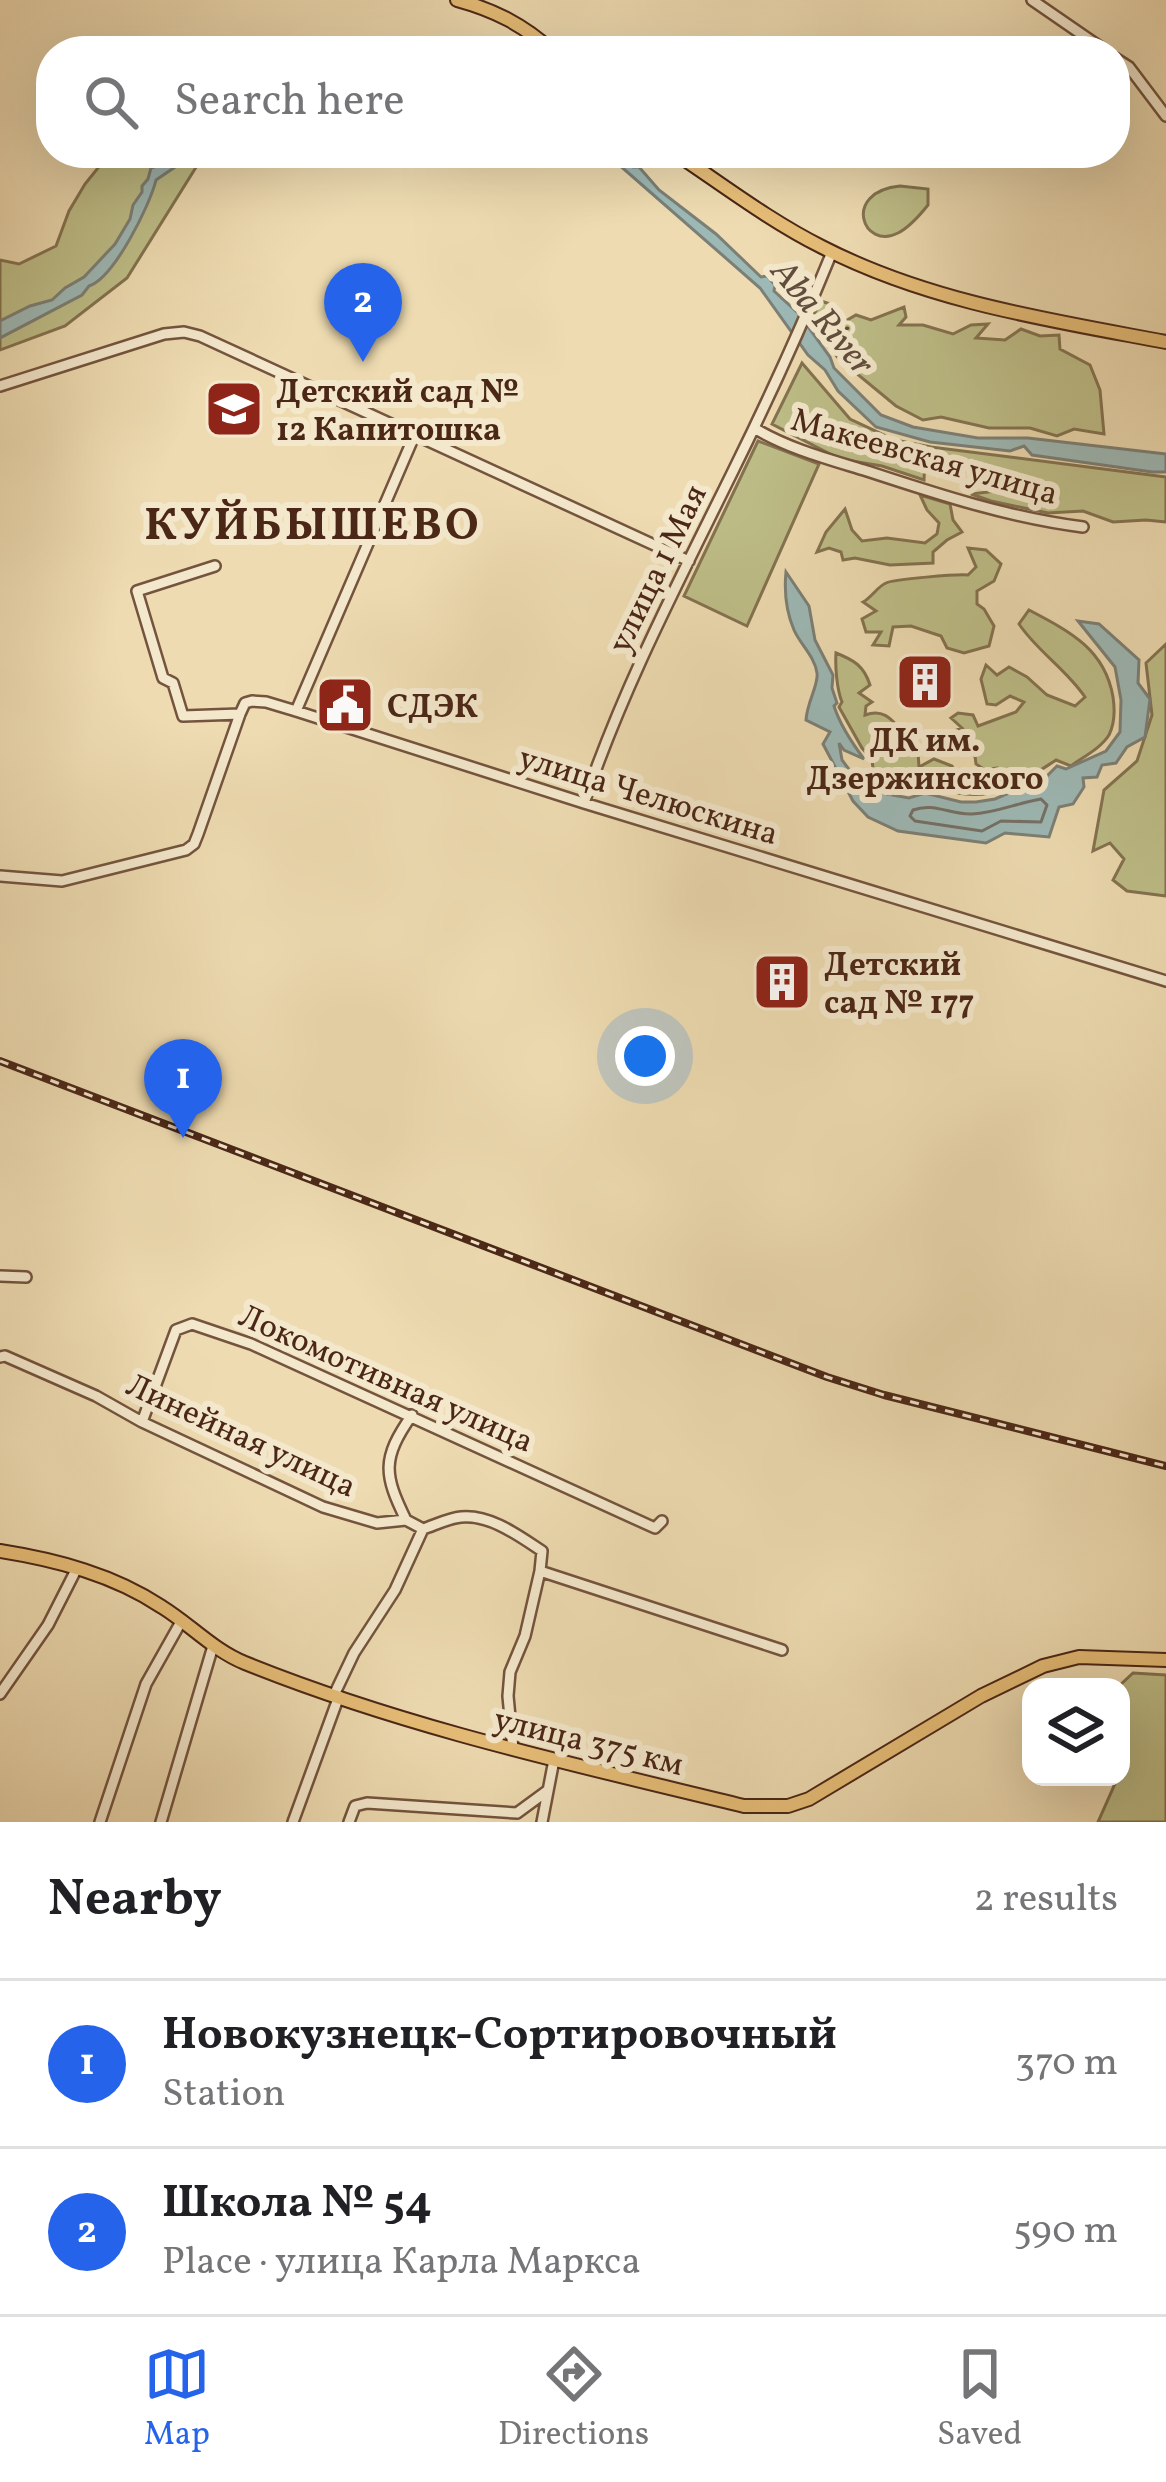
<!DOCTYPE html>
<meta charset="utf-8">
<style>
:root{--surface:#fff;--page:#f6f6f6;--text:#202124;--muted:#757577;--line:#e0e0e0;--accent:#2563eb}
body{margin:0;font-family:Vollkorn,serif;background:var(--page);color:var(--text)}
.controls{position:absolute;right:36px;bottom:36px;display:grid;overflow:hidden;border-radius:24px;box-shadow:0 12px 48px #0002}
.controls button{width:108px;height:108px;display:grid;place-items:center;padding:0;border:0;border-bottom:3px solid var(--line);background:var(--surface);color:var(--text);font:60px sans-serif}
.you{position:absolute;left:645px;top:1056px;width:42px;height:42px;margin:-30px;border:9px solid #fff;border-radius:50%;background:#1a73e8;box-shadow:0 0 0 18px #1a73e833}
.badge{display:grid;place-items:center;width:78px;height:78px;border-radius:50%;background:var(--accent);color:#fff;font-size:39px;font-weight:700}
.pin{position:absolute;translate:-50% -99px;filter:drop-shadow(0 3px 6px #0008)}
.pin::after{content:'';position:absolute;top:63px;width:42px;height:36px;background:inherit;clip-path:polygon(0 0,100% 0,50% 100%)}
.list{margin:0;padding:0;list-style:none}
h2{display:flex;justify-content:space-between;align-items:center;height:156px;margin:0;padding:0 48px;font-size:51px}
h2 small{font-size:39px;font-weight:400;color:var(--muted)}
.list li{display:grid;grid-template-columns:78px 1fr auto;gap:36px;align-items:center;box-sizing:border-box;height:168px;padding:0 48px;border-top:3px solid var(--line)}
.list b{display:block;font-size:45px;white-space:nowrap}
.list p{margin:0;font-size:39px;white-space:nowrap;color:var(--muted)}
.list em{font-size:39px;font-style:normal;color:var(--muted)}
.icon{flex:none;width:66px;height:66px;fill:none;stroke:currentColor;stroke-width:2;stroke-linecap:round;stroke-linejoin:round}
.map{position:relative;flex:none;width:1166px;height:1822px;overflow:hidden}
.search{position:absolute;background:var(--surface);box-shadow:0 12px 48px #0002;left:36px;right:36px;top:36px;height:132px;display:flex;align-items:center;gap:30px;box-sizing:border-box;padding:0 42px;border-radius:48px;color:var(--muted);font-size:45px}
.sheet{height:492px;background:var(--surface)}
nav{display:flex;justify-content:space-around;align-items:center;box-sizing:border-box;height:168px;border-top:3px solid var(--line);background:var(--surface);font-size:33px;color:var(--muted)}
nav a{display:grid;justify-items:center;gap:6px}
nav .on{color:var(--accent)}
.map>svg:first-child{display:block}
</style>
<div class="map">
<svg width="1166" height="1822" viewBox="0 0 1166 1822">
<rect width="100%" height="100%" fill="#eedbb1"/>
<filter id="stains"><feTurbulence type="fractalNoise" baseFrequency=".00167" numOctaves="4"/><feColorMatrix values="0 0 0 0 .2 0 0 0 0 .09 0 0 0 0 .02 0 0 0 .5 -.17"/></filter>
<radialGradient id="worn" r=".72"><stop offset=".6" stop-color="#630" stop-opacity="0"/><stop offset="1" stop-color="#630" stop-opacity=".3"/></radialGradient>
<path fill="#bebe88" stroke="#847250" stroke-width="3" d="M110,153H201L203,156L127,278L65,326L0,350V260L19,264L56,246L69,211L85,184Z
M900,186L928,189V205C920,215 910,227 898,233C863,251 841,192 900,186Z
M821,301L836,306L842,323L856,315L871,320L904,307L906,317L899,325H923L953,334L971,325L988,324L976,338L1005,340L1021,329L1040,336L1059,335L1060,349L1090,365L1100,390L1104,434L1074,429L1057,436L1030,428H989L941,417L923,420L896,406L839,359L822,338L812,318Z
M802,363L850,419L895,440L931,447L1166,477V522L1146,520L1113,522L1083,511L1048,513L991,501L971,494L1014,489C989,467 958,463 925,460L924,480L882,466L840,459L772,424Z
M758,441L819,464L747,626L684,596Z
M920,495L950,504L953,520L962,532L947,540L933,552V563L890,565L855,558L843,560L841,552L829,548L817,552L826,532L845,509L852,530L862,541L887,538L925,543L937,534L939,523L927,510Z
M968,548L986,550L1001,564L994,581L977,591V604L984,609L994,626L989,646L964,653L947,648L941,636L911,626L893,627L889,646L873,645L881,632H866L862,619L876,611L863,602C872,597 877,587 886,583C895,579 957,574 968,575L976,567Z
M1029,610C1069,631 1105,649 1113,697C1115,710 1115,723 1109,735C1101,748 1083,757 1071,766L1056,760C1024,781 999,800 957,793C945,791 933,784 920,781C900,778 886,797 868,773L873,769L872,759L862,748L839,707L842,702C837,690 835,667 836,653C854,660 864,666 870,685L859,693L872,702L866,706L865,715C882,709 890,717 901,730L889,733L918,752L919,767L934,759L952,766L961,781L979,779L991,784L1000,783L997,768L985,770L976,764L975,756L945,744L937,732H952L962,728L951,718L958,713L973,715L978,726L1016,712L1024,702L1010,696L996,705L987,704L981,679L986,665L997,675L1009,667L1027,677L1047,695L1075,706L1085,697C1066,669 1037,651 1019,624Z
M1166,644V896L1127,891L1113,880L1124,859L1110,843L1093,851L1104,790L1137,761L1152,715L1146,663Z
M1133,1673L1166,1675V1822H1098L1118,1777H1121V1687H1118Z"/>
<path fill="#9db9b6" stroke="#7c7f76" stroke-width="3" d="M171,153H188L175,167L156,180C150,205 114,278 89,286L82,295L0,338V321L30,306L52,300L65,288L84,277L115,244L130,219L133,205L142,192V186L148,179L151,168L165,163Z
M598,153H618L633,167H639L659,190L716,234L761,277L767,276L775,285L774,291L799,314L830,357L834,368L881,415L913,427L978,438H1028L1166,454V472H1152L1032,455L1024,446L1010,451L930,442L876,427L838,391L825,370L808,355L760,288L617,163Z
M786,572L809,606L815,640L833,675L832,688L837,703L834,706C840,725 852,743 864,759L844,750L839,743L842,760L851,772L887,794L909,798L925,793L961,802H976L995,799L1018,789L1035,788L1057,766L1066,769L1106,751L1120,732L1121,700L1115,667L1078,621L1099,624L1139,660L1138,683L1150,699L1145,737L1127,747L1116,763L1102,765L1097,777L1083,778L1084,787L1073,804L1059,807L1049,837L1005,833L986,843L898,831L868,817L853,801L823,744L830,732L806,720C807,702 819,684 817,673C815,657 800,644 794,630C786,611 784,592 786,572Z"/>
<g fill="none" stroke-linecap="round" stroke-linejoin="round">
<path stroke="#747066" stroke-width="3" d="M1041,799L1047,805L1041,822L1001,821L982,831L915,821L910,816L913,810C934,802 950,815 972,814C996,813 1017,803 1041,799Z"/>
<g stroke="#74543e" stroke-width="14">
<path id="minor" d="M1032,0L1106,51
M1115,58L1129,67L1166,116
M0,386L164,334L184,332L200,336L689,561
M754,428C789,449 828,459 867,471C937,494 1010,518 1083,527
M215,566L137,591L163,678L173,683L183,716L240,714
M296,711L415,434
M584,803C623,687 680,579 734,469C769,398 802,326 832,252
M0,876L62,881L186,850L194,844L198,834L240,714L245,703L252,701L266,702L296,711L584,803L1166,981
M0,1276L26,1277
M0,1357L5,1356L96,1396L142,1422L323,1507L377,1523L406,1520L423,1529L395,1590L354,1653L334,1695
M142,1422L176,1330L192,1324L251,1344L655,1528L662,1521
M406,1520C384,1475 381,1459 412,1415
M423,1529C435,1525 449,1518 461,1517C490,1514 519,1536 542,1551L540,1571L782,1650
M0,1694L48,1625L77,1568
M513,1749L508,1696L510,1672L525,1636L540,1571
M100,1822L146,1684L182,1620
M161,1822L213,1646
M293,1822L339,1696
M349,1822L355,1806L367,1803L517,1813L547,1791
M542,1822L554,1760"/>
</g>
<g stroke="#4b2717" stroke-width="16">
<path id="major" d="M457,0C494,10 524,25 552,51
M675,153C723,185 770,221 822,247C929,302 1049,320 1166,342
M0,1551C57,1560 114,1575 162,1607C191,1625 213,1650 245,1663C406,1728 576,1765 744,1806H788L809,1799L981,1696L1043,1666L1079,1657L1166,1660"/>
</g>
<use href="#minor" stroke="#f4e8cc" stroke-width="9"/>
<use href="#major" stroke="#e7be78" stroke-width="12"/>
<g stroke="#4b2717" stroke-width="8">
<path id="rail" d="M0,1061L827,1377L884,1395L1166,1466"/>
</g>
<use href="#rail" stroke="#f4e8cc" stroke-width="3" stroke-dasharray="9" stroke-linecap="butt"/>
</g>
<defs>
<g id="school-square" transform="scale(3)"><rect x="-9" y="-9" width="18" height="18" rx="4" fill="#8f2418" stroke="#f4e8cc"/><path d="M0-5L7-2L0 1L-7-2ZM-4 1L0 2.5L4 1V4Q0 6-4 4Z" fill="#fff"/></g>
<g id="building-square" transform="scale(3)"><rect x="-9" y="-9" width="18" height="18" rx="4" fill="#8f2418" stroke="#f4e8cc"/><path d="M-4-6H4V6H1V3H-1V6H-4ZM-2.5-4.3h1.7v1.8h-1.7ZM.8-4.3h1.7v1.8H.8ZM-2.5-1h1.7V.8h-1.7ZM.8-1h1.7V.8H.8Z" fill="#fff"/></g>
<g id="civic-square" transform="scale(3)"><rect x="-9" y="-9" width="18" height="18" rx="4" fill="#8f2418" stroke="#f4e8cc"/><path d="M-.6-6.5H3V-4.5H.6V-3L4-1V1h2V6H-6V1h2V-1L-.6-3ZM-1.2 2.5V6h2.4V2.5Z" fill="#fff"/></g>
</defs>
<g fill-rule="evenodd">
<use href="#school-square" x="234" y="409"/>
<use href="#building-square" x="925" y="682"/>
<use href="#civic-square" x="345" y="705"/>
<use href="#building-square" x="782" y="982"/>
</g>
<g text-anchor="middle" stroke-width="12" stroke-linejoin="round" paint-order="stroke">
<g font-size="33" font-weight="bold" fill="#4b2717" stroke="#f4e8cc" text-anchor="start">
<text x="276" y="402">Детский сад №<tspan x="276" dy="38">12 Капитошка</tspan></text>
<text x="387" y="717">СДЭК</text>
<text x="925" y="751" text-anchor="middle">ДК им.<tspan x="925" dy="38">Дзержинского</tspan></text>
<text x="824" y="975">Детский<tspan x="824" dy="38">сад № 177</tspan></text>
</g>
<g font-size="33" fill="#4b2717" stroke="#f4e8cc">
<text transform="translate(925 455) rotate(16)" y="12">Макеевская улица</text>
<text transform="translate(656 568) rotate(-64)" y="12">улица 1 Мая</text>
<text transform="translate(649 794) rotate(17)" y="12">улица Челюскина</text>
<text transform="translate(387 1377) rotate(24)" y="12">Локомотивная улица</text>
<text transform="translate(242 1434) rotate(25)" y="12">Линейная улица</text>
<text transform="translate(589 1740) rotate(14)" y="12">улица 375 км</text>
</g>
<g font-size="36" font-style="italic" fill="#604c3f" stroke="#f4e8cc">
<text transform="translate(824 316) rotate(50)" y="13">Aba River</text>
</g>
<g font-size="45" font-weight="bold" letter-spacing="3" fill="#4b2717" stroke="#f4e8cc">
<text x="313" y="539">КУЙБЫШЕВО</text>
</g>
</g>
<rect width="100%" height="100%" filter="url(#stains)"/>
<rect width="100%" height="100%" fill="url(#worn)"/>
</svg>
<div class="controls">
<button><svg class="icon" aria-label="layers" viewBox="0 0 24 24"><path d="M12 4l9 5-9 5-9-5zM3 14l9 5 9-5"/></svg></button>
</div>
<div class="you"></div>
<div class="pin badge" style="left:183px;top:1138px">1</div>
<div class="pin badge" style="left:363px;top:362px">2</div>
<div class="search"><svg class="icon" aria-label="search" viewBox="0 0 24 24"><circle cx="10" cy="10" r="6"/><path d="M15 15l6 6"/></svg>Search here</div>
</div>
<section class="sheet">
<h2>Nearby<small>2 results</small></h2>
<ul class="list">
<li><span class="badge">1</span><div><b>Новокузнецк-Сортировочный</b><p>Station</p></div><em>370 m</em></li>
<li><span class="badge">2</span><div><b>Школа № 54</b><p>Place · улица Карла Маркса</p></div><em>590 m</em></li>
</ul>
</section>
<nav>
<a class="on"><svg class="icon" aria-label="map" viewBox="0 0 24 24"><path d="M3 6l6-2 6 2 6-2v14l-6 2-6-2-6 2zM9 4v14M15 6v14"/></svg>Map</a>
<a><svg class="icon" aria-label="directions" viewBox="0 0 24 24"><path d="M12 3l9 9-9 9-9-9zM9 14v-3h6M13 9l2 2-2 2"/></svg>Directions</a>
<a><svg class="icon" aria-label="saved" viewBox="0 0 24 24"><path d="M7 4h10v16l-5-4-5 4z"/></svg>Saved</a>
</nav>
